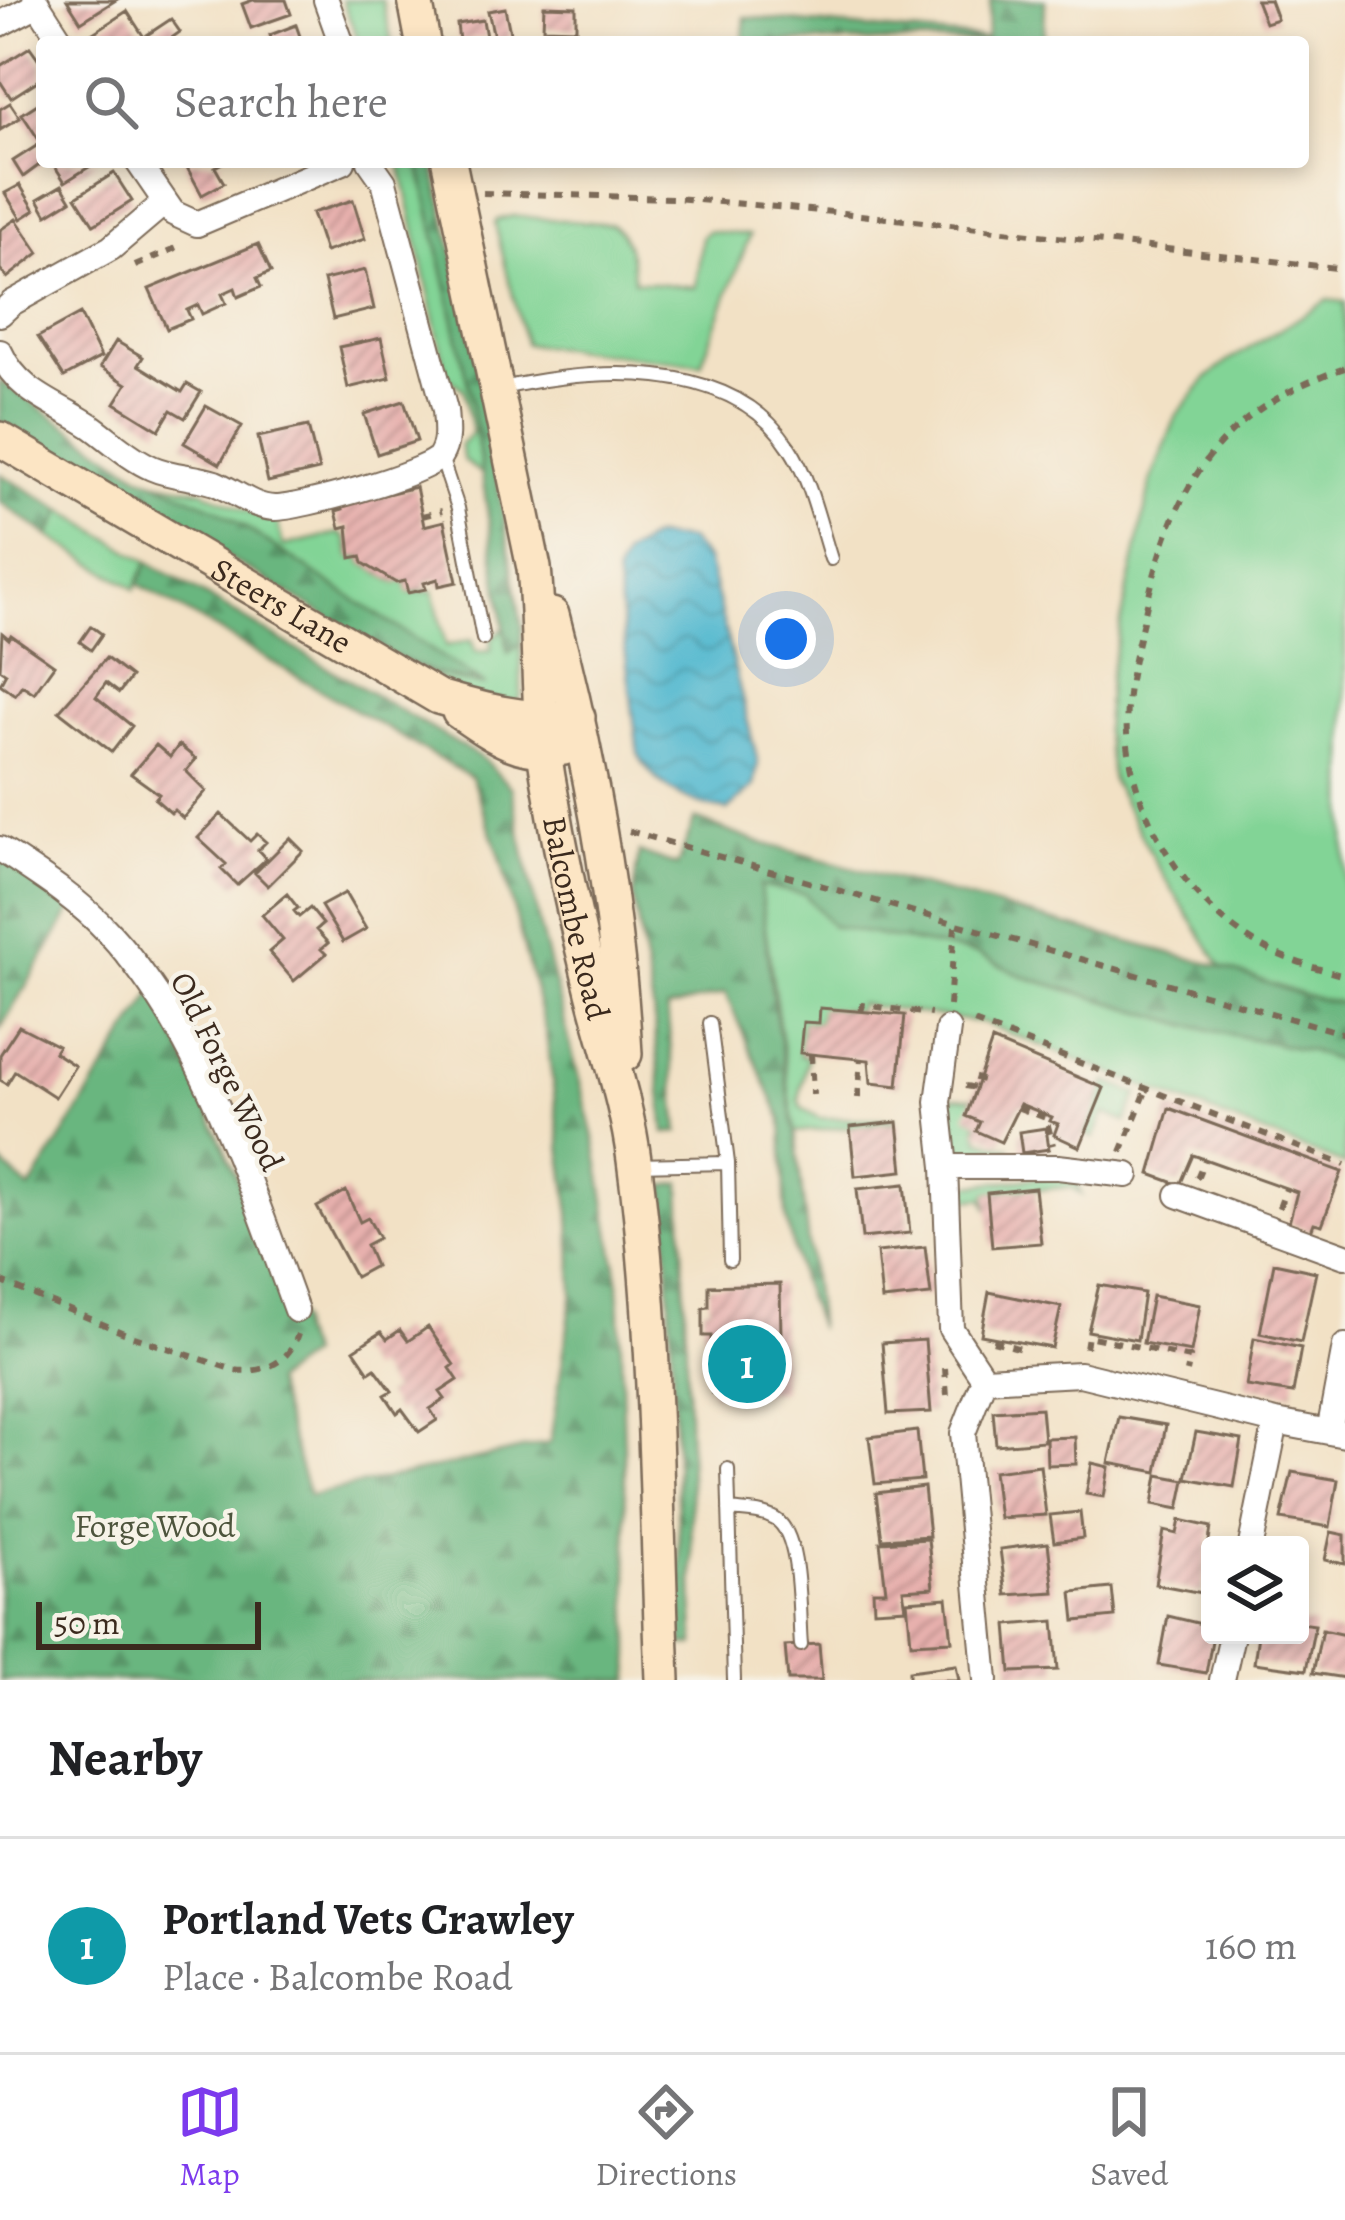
<!DOCTYPE html>
<meta charset="utf-8">
<style>
:root{--surface:#fff;--page:#f6f6f6;--text:#202124;--muted:#757577;--line:#e0e0e0;--accent:#7c3aed}
body{margin:0;font-family:Alegreya,serif;background:var(--page);color:var(--text)}
.controls{position:absolute;right:36px;bottom:36px;display:grid;overflow:hidden;border-radius:12px;box-shadow:0 6px 18px #0003}
.controls button{width:108px;height:108px;display:grid;place-items:center;padding:0;border:0;border-bottom:3px solid var(--line);background:var(--surface);color:var(--text);font:60px sans-serif}
.scale{position:absolute;left:36px;bottom:30px;width:225px;box-sizing:border-box;padding-left:12px;border:6px solid #3b2a1e;border-top:0;font-size:33px;line-height:42px;white-space:nowrap;color:#3b2a1e;-webkit-text-stroke:9px #f7f3e8;paint-order:stroke}
.you{position:absolute;left:786px;top:639px;width:42px;height:42px;margin:-30px;border:9px solid #fff;border-radius:50%;background:#1a73e8;box-shadow:0 0 0 18px #1a73e833}
.badge{display:grid;place-items:center;width:78px;height:78px;border-radius:50%;background:var(--accent);color:#fff;font-size:39px;font-weight:700}
.pin{position:absolute;translate:-50% -50%;border:6px solid #fff;box-shadow:0 3px 12px #0006}
.list{margin:0;padding:0;list-style:none}
h2{display:flex;justify-content:space-between;align-items:center;height:156px;margin:0;padding:0 48px;font-size:51px}
h2 small{font-size:39px;font-weight:400;color:var(--muted)}
.list li{display:grid;grid-template-columns:78px 1fr auto;gap:36px;align-items:center;box-sizing:border-box;height:216px;padding:0 48px;border-top:3px solid var(--line)}
.list b{display:block;font-size:45px;white-space:nowrap}
.list p{margin:0;font-size:39px;white-space:nowrap;color:var(--muted)}
.list em{font-size:39px;font-style:normal;color:var(--muted)}
.icon{flex:none;width:66px;height:66px;fill:none;stroke:currentColor;stroke-width:2;stroke-linecap:round;stroke-linejoin:round}
.map{position:relative;flex:none;width:1345px;height:1680px;overflow:hidden}
.search{position:absolute;background:var(--surface);box-shadow:0 6px 18px #0003;left:36px;right:36px;top:36px;height:132px;display:flex;align-items:center;gap:30px;box-sizing:border-box;padding:0 42px;border-radius:12px;color:var(--muted);font-size:45px}
.sheet{height:372px;background:var(--surface)}
nav{display:flex;justify-content:space-around;align-items:center;box-sizing:border-box;height:168px;border-top:3px solid var(--line);background:var(--surface);font-size:33px;color:var(--muted)}
nav a{display:grid;justify-items:center;gap:6px}
nav .on{color:var(--accent)}
.map>svg:first-child{display:block}
</style>
<div class="map">
<svg width="1345" height="1680" viewBox="0 0 1345 1680">
<defs>
<pattern id="forest-firs" width="22" height="20" patternUnits="userSpaceOnUse" patternTransform="scale(3)"><rect width="22" height="20" fill="#69b67f"/><path d="M5 1l3.5 6h-7zM16 11l3.5 6h-7z" fill="#589467"/></pattern>
<pattern id="water-waves" width="16" height="10" patternUnits="userSpaceOnUse" patternTransform="scale(3)"><rect width="16" height="10" fill="#51b8cf"/><path d="M0 5q4-4 8 0t8 0" fill="none" stroke="#4496a7"/></pattern>
<pattern id="building-hatch" width="6" height="6" patternUnits="userSpaceOnUse" patternTransform="scale(3)"><rect width="6" height="6" fill="#e7b0ad"/><path d="M-1 1l2-2M0 6l6-6M5 7l2-2" fill="none" stroke="#bc8f8c"/></pattern>
</defs>
<rect width="100%" height="100%" fill="#f7f3e8"/>
<filter id="ink" filterUnits="userSpaceOnUse"><feTurbulence type="fractalNoise" baseFrequency=".00833" numOctaves="2"/><feDisplacementMap in="SourceGraphic" scale="24" xChannelSelector="R" yChannelSelector="G"/><feConvolveMatrix kernelMatrix="1 2 1 2 8 2 1 2 1" color-interpolation-filters="sRGB"/></filter>
<filter id="wash" filterUnits="userSpaceOnUse"><feTurbulence type="fractalNoise" baseFrequency=".004" numOctaves="4" result="noise"/><feDisplacementMap in="SourceGraphic" scale="48" xChannelSelector="R" yChannelSelector="G"/><feGaussianBlur stdDeviation="2.7" result="paint"/><feColorMatrix in="noise" values="0 0 0 0 0 0 0 0 0 0 0 0 0 0 0 0 0 1.4 0 .05"/><feComposite in="paint" operator="in"/></filter>
<g filter="url(#wash)">
<rect width="100%" height="100%" fill="#f2e1c5"/>
<path fill="#82d496" stroke="#5e7f5a" stroke-width="3" d="M342,0H382L392,42H359Z
M400,162H419L471,398L482,474L464,461L460,446L472,433L464,390L447,376Z
M512,216L612,224C630,237 631,260 634,281L696,287L702,236L708,231L750,235L701,364L525,344L495,224L497,220Z
M1328,300L1345,302V1004L1305,996L1222,967L1159,869L1112,781L1105,731L1109,679L1151,481L1177,415L1206,379L1227,362Z
M149,480L203,491L265,519L276,517L283,546L339,533L346,539L351,558L361,556L363,563L396,583L405,581L409,593L433,591L446,646L471,640L476,652L491,651V640L505,626L509,652L521,644V696L516,702L479,700L392,655L455,680L482,685L217,509Z
M63,510L148,562L135,589L49,536Z
M759,886L805,894L833,926L977,954L1025,977L1191,1026L1311,1051L1345,1064V1165L984,1023L859,1004L857,1011L821,1008L819,1023L803,1022L800,1056L808,1057L799,1099L802,1108L820,1118L894,1119V1123L795,1132Z
M1107,1082L1138,1094L1126,1122L1105,1113L1094,1138L1085,1134Z
M952,1097L974,1098L979,1139L1010,1148V1154H959L954,1148Z
M1062,1175L1076,1181L1081,1194L1071,1187L987,1193L988,1209L984,1198L962,1200L963,1188L969,1185Z"/>
<path fill="url(#forest-firs)" stroke="#52704e" stroke-width="3" d="M991,0H1045L1044,42H743L745,17L986,39Z
M419,162H433L479,368L522,627L521,644L508,653L471,398Z
M0,381L140,475L217,509L486,686L434,673L392,655L0,422Z
M0,474L63,510L49,536L0,502Z
M148,562L483,759L511,788L540,928L595,1141L619,1284L631,1680H0V1162L30,1189L155,989L299,1321V1333L309,1355L273,1382L309,1496L550,1443L573,1293L570,1214L546,1033L500,856L472,778L138,584Z
M695,819L754,841L1222,967L1305,996L1345,1004V1064L1311,1051L1191,1026L1025,977L977,954L832,926L805,894L760,886L772,993L795,1132L818,1329L801,1282L786,1219L782,1120L725,993L667,1009L679,1132L665,1133L653,1008L633,896L639,852L677,866Z
M0,842L76,903L0,1029Z
M681,1183L695,1645H683L665,1186Z"/>
<path fill="url(#water-waves)" stroke="#467176" stroke-width="3" d="M653,537L689,540L707,560L713,581L758,763L754,786L728,810C692,806 654,787 638,753L616,574L625,554Z"/>
<g id="blocks">
<path fill="url(#building-hatch)" d="M67,0H116L81,22Z
M253,0H286L291,14L251,28L242,4Z
M1256,0H1270L1277,19L1265,23Z
M544,6L576,7V29L543,28Z
M505,8L511,38L495,41L488,11Z
M127,11L144,37L137,42H94L90,35Z
M171,19L180,32L166,42H152L147,35Z
M483,20L486,37L459,41L457,24Z
M296,25L302,42H272L270,35Z
M30,47L42,64V78L11,98L0,81V66Z
M42,101V138L39,140L22,114Z
M10,103L20,118L0,130V109Z
M38,145L42,163L23,177L13,161Z
M52,162H97L65,182Z
M184,162H224L215,167L224,183L202,195Z
M114,173L132,201L94,225L76,197Z
M20,185L35,210L21,219L5,193Z
M62,185L71,200L47,215L38,199Z
M353,200L365,239L325,252L312,213Z
M16,219L39,253L7,278L0,269V230Z
M258,244L271,272L257,278L261,287L238,297L235,288L222,294L226,303L202,314L198,305L187,310L191,319L167,329L149,289Z
M365,270L374,309L333,319L324,280Z
M80,314L101,357L64,377L38,337Z
M381,338L390,378L348,388L339,347Z
M116,341L143,357L138,365L182,392L187,384L201,392L185,418L171,410L159,430L115,403L127,384L100,367Z
M404,401L417,441L377,454L364,414Z
M206,406L242,426L220,464L184,443Z
M308,426L319,470L268,482L258,437Z
M416,487L424,526L444,521L457,582L439,586L438,579L424,583L426,589L408,593L405,581L396,583L363,563L361,556L351,558L348,526L340,528L336,511L343,509L342,505Z
M91,626L102,634L91,650L80,642Z
M2,633L9,639L11,635L54,665L34,693L22,685L15,695L0,684L6,673L0,669Z
M106,658L131,677L119,693L106,683L96,697L132,726L112,752L59,711Z
M156,745L170,757L179,745L196,759L186,771L206,791L183,818L174,810L171,813L155,799L159,794L131,774Z
M221,814L250,841L257,834L266,842L258,850L266,859L237,885L221,869L226,864L198,838Z
M290,838L303,851L268,886L255,873Z
M345,893L366,929L343,942L321,906Z
M287,894L298,908L294,911L299,917L310,908L323,924L316,930L328,943L321,949L326,954L294,981L269,952L283,940L262,915Z
M820,1008L905,1015L898,1086L871,1083L869,1060L800,1053L803,1022L819,1023Z
M19,1026L58,1046L54,1052L75,1066L55,1097L15,1071L7,1084L0,1080V1055Z
M992,1041L1104,1088L1080,1147L1054,1135L1058,1124L1050,1121L1052,1117L1020,1104L1001,1142L976,1131L980,1122L966,1116Z
M1169,1108L1342,1172L1322,1225L1314,1223L1311,1231L1289,1223L1297,1192L1193,1155L1180,1185L1150,1174Z
M898,1122L903,1171L855,1176L850,1127Z
M1046,1128L1049,1149L1022,1153L1019,1132Z
M905,1184L910,1233L862,1238L857,1189Z
M1035,1188L1041,1243L992,1247L987,1193Z
M346,1191L360,1222L368,1218L379,1238L366,1245L375,1266L355,1277L317,1207Z
M925,1247L931,1295L882,1300L877,1252Z
M1274,1263L1316,1272L1301,1342L1260,1333Z
M780,1284L782,1391L712,1393L711,1336H703V1308L709,1307V1286Z
M1099,1285L1144,1293L1137,1340L1088,1331Z
M989,1292L1061,1307L1052,1348L981,1335Z
M1152,1296L1200,1305L1191,1352L1143,1343Z
M428,1327L454,1365L450,1368L458,1380L440,1392L445,1399L430,1409L437,1420L419,1432L402,1409L397,1413L385,1395L392,1391L375,1368L369,1372L354,1350L381,1332L387,1339L400,1330L408,1341Z
M1254,1338L1301,1348L1293,1393L1246,1386Z
M925,1340L931,1412L888,1414L882,1343Z
M1041,1408L1044,1441L996,1445L993,1411Z
M1119,1417L1166,1425L1157,1472L1109,1463Z
M917,1431L922,1480L875,1484L869,1437Z
M1196,1432L1242,1440L1234,1487L1186,1478Z
M1075,1437L1076,1464L1047,1465L1046,1438Z
M1092,1463L1109,1467L1104,1497L1086,1494Z
M1040,1465L1046,1515L999,1518L993,1471Z
M1292,1472L1338,1480L1330,1527L1281,1519Z
M1158,1475L1185,1480L1179,1509L1153,1504Z
M924,1487L929,1536L882,1539L876,1493Z
M1080,1512L1083,1538L1054,1542L1050,1515Z
M1180,1520L1211,1527L1202,1593L1155,1584L1164,1531L1177,1534Z
M1331,1532L1345,1535V1564L1325,1560Z
M928,1539L933,1588L903,1590L906,1608L874,1610L873,1591H886L880,1542Z
M1048,1543L1054,1592L1006,1595L1000,1549Z
M1112,1588L1115,1617L1075,1621L1072,1592Z
M947,1598L952,1641L911,1643L907,1601Z
M1168,1616L1210,1626L1213,1635L1206,1673L1159,1665Z
M1054,1621L1058,1670L1011,1672L1007,1625Z
M1300,1623L1315,1625L1306,1670L1254,1663L1258,1635H1300Z
M1322,1630L1345,1635V1678L1313,1673Z
M819,1644L822,1680H788L785,1646Z
M956,1665L959,1680H909V1671Z"/>
</g>
</g>
<g filter="url(#ink)">
<use href="#blocks" fill-opacity="0" stroke="#7b6a58" stroke-width="3"/>
<g fill="none" stroke-linecap="round" stroke-linejoin="round">
<g stroke="#7b6a58" stroke-width="16">
<path id="lane" d="M498,389C591,368 729,356 789,447C811,480 819,522 831,559
M441,457L458,508L483,639
M710,1023L728,1163L730,1260
M636,1165L728,1163
M728,1469L734,1680
M729,1510C744,1512 761,1511 775,1519C802,1534 798,1616 801,1645"/>
</g>
<g stroke="#7b6a58" stroke-width="28">
<path id="street" d="M35,0L62,42
M326,0L341,42
M0,24L38,4
M138,162L173,213L197,224L343,162
M0,314L12,303L111,248L164,203
M0,352C18,393 56,403 91,426C111,440 129,458 152,468C172,477 194,476 215,483C234,491 252,507 274,508C297,509 429,473 440,456C449,442 446,425 445,410L384,182L370,162
M0,849C38,874 78,899 109,933C201,1032 250,1185 296,1310
M945,1167L938,1102L948,1029
M1178,1195L1345,1256
M984,1379L951,1329L945,1167H1058L1127,1175
M1329,1432L1345,1346
M1251,1545L1276,1422
M986,1680L963,1433L984,1379L1080,1374L1276,1422L1345,1435
M1222,1680L1232,1635"/>
</g>
<g stroke="#7b6a58" stroke-width="38">
<g id="secondary">
<path d="M415,0L423,42"/>
<path id="s1" d="M449,162L534,568C541,638 536,708 548,777C560,849 575,921 593,992C607,1048 627,1103 634,1160C657,1331 656,1508 663,1680"/>
<path id="s2" d="M0,439L438,697C486,711 528,722 578,717"/>
<path d="M552,615C590,759 617,905 625,1054"/>
<path d="M459,712C494,736 521,756 564,748"/>
</g>
</g>
<path stroke="#7b6a58" stroke-width="6" stroke-dasharray="9 9" stroke-linecap="butt" d="M483,193L676,198L843,213L1345,269
M135,266L183,245
M1345,368C1215,412 1172,488 1144,617C1135,655 1124,694 1127,734C1132,815 1188,905 1259,945C1286,960 1315,968 1345,976
M422,516L442,511
M629,831L1345,1034
M949,1006L955,926
M861,1011L863,1005L931,1014
M974,1022L1345,1165
M811,1054L813,1095
M965,1086L971,1087L973,1077L982,1080
M858,1098L861,1058
M1019,1108L1046,1118L1053,1145
M1121,1152L1147,1089
M1197,1178L1205,1159
M1279,1208L1286,1189
M0,1281L131,1336L234,1370C263,1374 289,1363 298,1334
M993,1341L1021,1349
M1086,1348L1088,1336L1190,1358L1187,1372
M945,1368L947,1396"/>
<use href="#lane" stroke="#fff" stroke-width="12"/>
<use href="#street" stroke="#fff" stroke-width="24"/>
<use href="#secondary" stroke="#fce5c4" stroke-width="33"/>
</g>
</g>
<g text-anchor="middle" stroke-width="9" stroke-linejoin="round" paint-order="stroke">
<g font-size="33" fill="#3b2a1e" stroke="#f7f3e8">
<text dy="12" stroke="none"><textPath href="#s2" startOffset="327">Steers Lane</textPath></text>
<text dy="12" stroke="none"><textPath href="#s1" startOffset="768">Balcombe Road</textPath></text>
<text transform="translate(228 1071) rotate(64)" y="12">Old Forge Wood</text>
</g>
<g font-size="33" fill="#4d543c" stroke="#f7f3e8">
<text x="155" y="1537">Forge Wood</text>
</g>
</g>
</svg>
<div class="controls">
<button><svg class="icon" aria-label="layers" viewBox="0 0 24 24"><path d="M12 4l9 5-9 5-9-5zM3 14l9 5 9-5"/></svg></button>
</div>
<div class="scale">50 m</div>
<div class="you"></div>
<div class="pin badge" style="left:747px;top:1364px;background:#0f9aa8">1</div>
<div class="search"><svg class="icon" aria-label="search" viewBox="0 0 24 24"><circle cx="10" cy="10" r="6"/><path d="M15 15l6 6"/></svg>Search here</div>
</div>
<section class="sheet">
<h2>Nearby<small></small></h2>
<ul class="list">
<li><span class="badge" style="background:#0f9aa8">1</span><div><b>Portland Vets Crawley</b><p>Place · Balcombe Road</p></div><em>160 m</em></li>
</ul>
</section>
<nav>
<a class="on"><svg class="icon" aria-label="map" viewBox="0 0 24 24"><path d="M3 6l6-2 6 2 6-2v14l-6 2-6-2-6 2zM9 4v14M15 6v14"/></svg>Map</a>
<a><svg class="icon" aria-label="directions" viewBox="0 0 24 24"><path d="M12 3l9 9-9 9-9-9zM9 14v-3h6M13 9l2 2-2 2"/></svg>Directions</a>
<a><svg class="icon" aria-label="saved" viewBox="0 0 24 24"><path d="M7 4h10v16l-5-4-5 4z"/></svg>Saved</a>
</nav>
